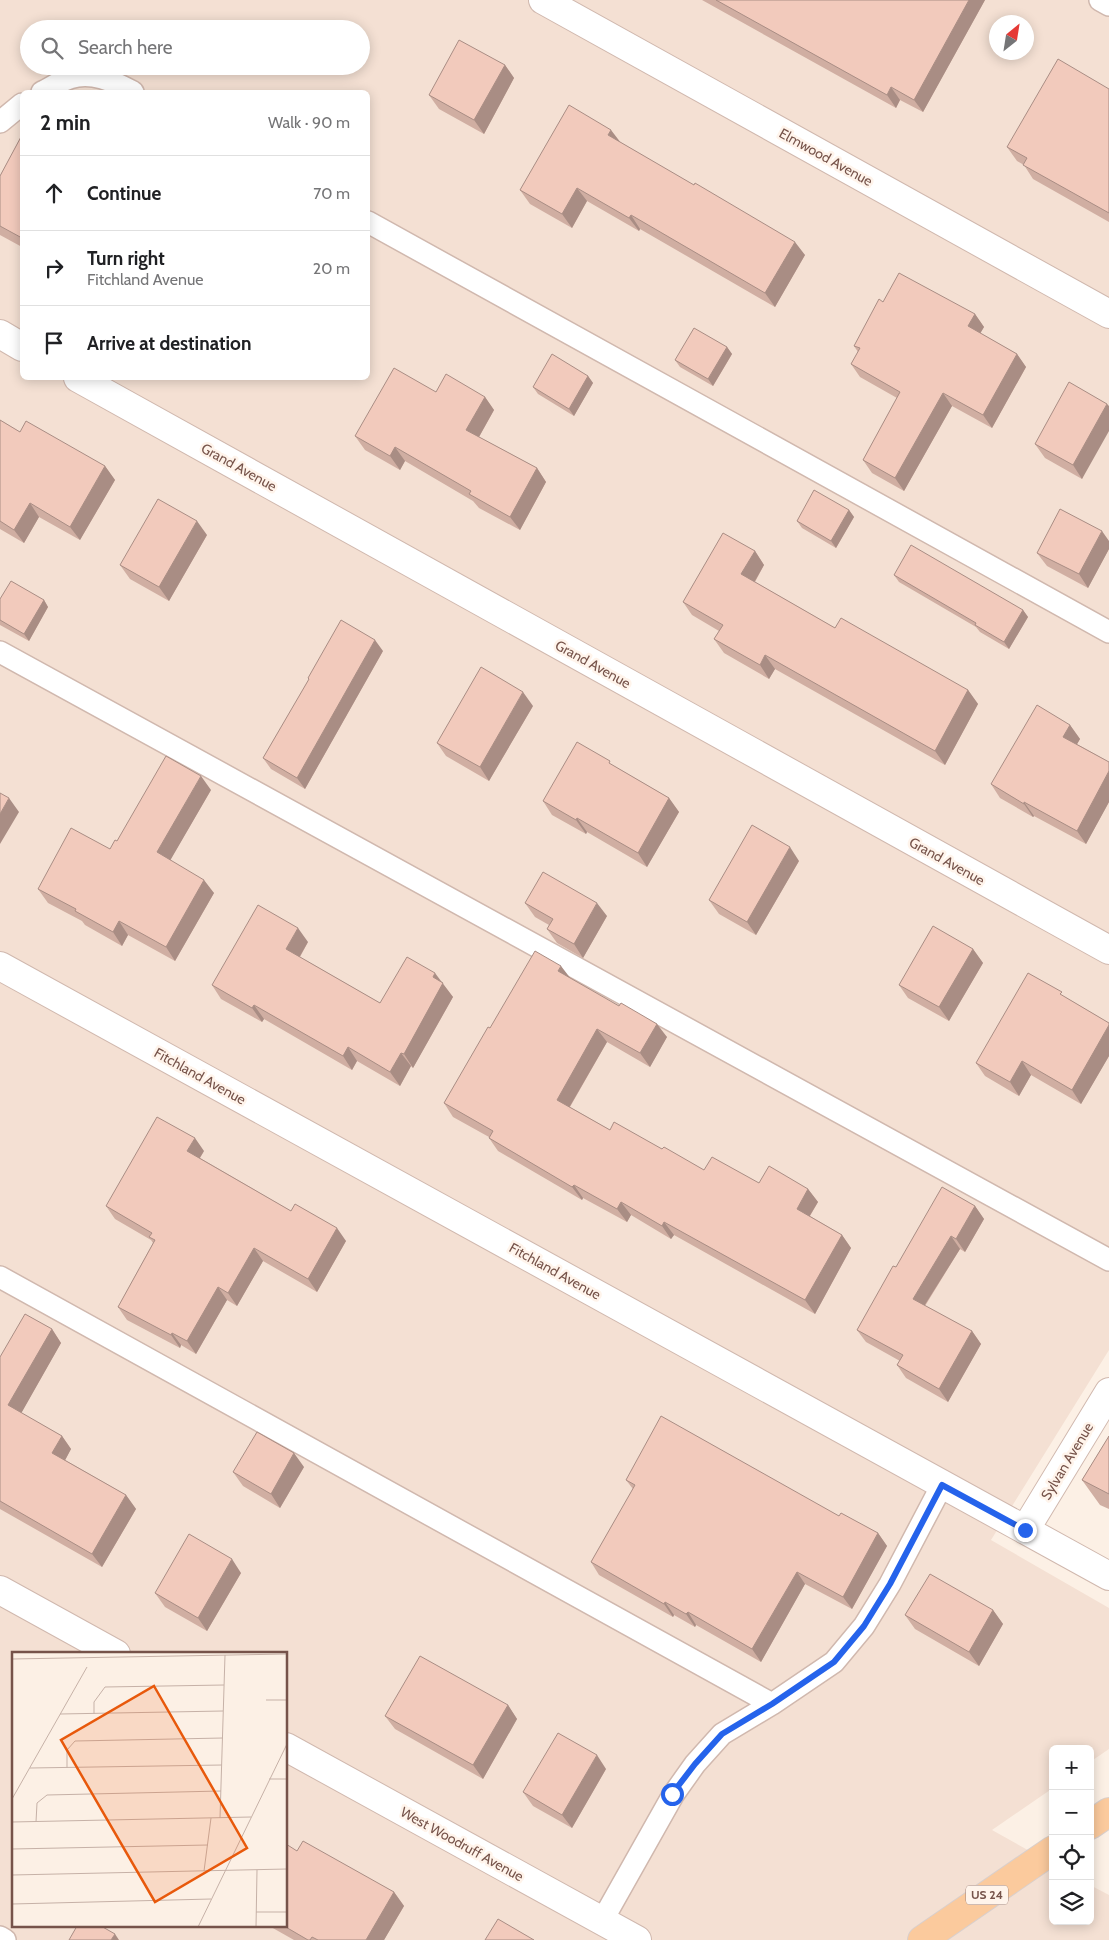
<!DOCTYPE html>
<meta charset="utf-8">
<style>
:root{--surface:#fff;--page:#f2f2f2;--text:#202124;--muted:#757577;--line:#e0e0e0}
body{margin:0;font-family:Cabin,sans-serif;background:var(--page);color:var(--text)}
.controls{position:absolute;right:15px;bottom:15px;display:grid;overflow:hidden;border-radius:8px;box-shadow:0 2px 12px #0003}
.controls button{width:45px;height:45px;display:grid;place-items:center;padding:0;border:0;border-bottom:1px solid var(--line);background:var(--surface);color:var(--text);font:25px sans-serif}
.compass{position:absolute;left:989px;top:15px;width:45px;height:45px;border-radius:50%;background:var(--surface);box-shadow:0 2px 12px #0003;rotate:30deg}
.stop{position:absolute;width:15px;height:15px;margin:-11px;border:4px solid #2563eb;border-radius:50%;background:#fff}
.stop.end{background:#2563eb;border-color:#fff;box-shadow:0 1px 5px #0008}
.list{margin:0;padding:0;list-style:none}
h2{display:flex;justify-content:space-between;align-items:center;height:65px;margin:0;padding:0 20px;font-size:21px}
h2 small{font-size:16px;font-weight:400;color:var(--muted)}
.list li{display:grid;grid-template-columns:32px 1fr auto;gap:15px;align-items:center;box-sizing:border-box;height:75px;padding:0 20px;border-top:1px solid var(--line)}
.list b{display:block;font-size:19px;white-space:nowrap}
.list p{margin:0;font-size:16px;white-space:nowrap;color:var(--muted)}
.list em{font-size:16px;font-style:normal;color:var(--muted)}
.icon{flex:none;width:28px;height:28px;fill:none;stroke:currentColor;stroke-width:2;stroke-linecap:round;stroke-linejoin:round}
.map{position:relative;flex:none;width:1109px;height:1940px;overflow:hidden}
.search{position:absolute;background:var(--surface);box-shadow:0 2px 12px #0003;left:20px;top:20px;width:350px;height:55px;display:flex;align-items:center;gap:12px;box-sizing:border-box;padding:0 18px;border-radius:28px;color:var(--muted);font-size:19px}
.panel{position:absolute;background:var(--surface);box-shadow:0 2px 12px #0003;left:20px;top:90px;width:350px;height:290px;border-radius:8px}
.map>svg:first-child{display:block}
</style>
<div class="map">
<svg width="1109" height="1940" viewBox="0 0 1109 1940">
<rect width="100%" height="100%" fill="#fcf0e5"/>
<path fill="#f4e0d3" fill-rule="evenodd" d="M0,0H1109V1350L991,1540L1109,1608V1749L1090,1762V1749H1053V1788L992,1830L1053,1864V1921H1090V1885L1109,1895V1940H0ZM996,22H1026V52H996ZM29,29H361V66H29ZM22,92H368V378H22ZM14,1654H286V1926H14Z"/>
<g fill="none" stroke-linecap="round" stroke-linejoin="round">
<g stroke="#d0b8ae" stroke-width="24">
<path id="service" d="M1100,0L1109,5
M42,92C51,88 60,81 70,78C92,70 114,82 133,92
M0,122L22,104
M368,222L1109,632
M0,652L1109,1260
M0,1277L772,1704
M602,1921L673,1795L695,1764L722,1734L772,1704L834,1662L864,1626L890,1584L942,1485
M0,1937L5,1940"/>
</g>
<g stroke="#d0b8ae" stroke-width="30">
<path id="minor" d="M543,0L1109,314
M0,334L22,347
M78,378L1109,950
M0,966L1109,1576
M1025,1530L1109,1392
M0,1590L116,1654
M286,1747L637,1940"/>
</g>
<g stroke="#d9cfcc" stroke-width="30">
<path id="primary" d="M1090,1825L1109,1812
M922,1940L1053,1850"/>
</g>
<use href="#service" stroke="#fff" stroke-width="21"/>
<use href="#minor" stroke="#fff" stroke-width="28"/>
<use href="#primary" stroke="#fbca9d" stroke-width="28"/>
</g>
<path fill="#d0aea2" d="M702,0H985L923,112L900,100L896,108Z
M505,65L514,78L484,134L439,109L429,95Z
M1109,89V222L1033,179L1024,165L1017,161L1007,147Z
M22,135V247L0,235V176Z
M620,142L805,255L775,307L640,229L639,231L587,201L572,228L530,204L520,190Z
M883,302L975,314L984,327L980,333L1017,354L1026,367L992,428L952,406L904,491L872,473L863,460L897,398L860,377L851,364L858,352L854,346Z
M727,347L732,354L713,386L680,367L675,360Z
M588,376L593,383L574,416L538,394L533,387Z
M436,392L485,397L494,410L479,437L537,468L546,482L520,530L479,508L473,501L405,461L400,470L365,450L355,436Z
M1109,406L1082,479L1045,458L1035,444Z
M0,420L20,432L105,466L115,480L80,540L39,517L24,543L0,529Z
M849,510L854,517L836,548L802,528L797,521Z
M207,535L169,601L130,579L120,565Z
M1109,541V549L1088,588L1047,566L1037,553Z
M755,551L764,565L755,582L835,628L968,690L978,704L945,765L775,669L769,679L724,653L714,639L719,631L692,615L683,602Z
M894,575L1023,610L1028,617L1009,649L980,632L976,627L899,582Z
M0,599L44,600L48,607L29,641L0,625Z
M383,651L305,789L271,769L263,758L309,680L308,678Z
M533,706L489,781L446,756L437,743Z
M1070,725L1080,739L1077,744L1109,762V802L1086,844L1034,816L1033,817L1000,798L991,784Z
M614,766L669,798L679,812L647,867L587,832L586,834L552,815L543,801Z
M211,790L170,860L214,893L175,961L128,935L122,946L85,925L82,921L48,903L38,889L110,849L117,841Z
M799,861L756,935L719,914L709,900Z
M525,903L607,916L583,958L557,943L547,929L549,925L535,917Z
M308,942L300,957L380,1003L442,983L453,997L413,1068L411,1066L400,1086L357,1061L352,1070L264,1019L262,1022L221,999L212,985Z
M973,949L983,963L949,1021L908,998L899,985Z
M570,978L667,1037L650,1067L607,1042L570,1107L610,1130L662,1149L704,1170L759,1183L808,1189L818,1202L810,1216L842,1235L851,1248L815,1314L674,1235L671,1239L631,1215L627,1222L583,1198L582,1200L498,1151L489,1138V1137L453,1117L444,1103L490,1028Z
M1065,997L1109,1023V1056L1081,1104L1031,1075L1019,1096L985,1076L976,1063Z
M204,1151L200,1158L291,1211L346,1241L317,1292L263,1261L237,1306L227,1300L196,1354L181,1345L180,1348L127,1320L118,1307L153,1243L151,1240L115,1219L106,1206Z
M975,1206L984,1219L965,1252L960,1249L925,1306L972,1331L981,1344L948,1402L906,1378L897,1365L900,1361L866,1342L857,1330L896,1267Z
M52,1329L61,1343L21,1413L62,1436L71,1449L65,1460L126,1495L136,1509L102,1567L0,1509V1357Z
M1109,1436V1509L1100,1505L1082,1480Z
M304,1467L280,1508L243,1486L233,1472Z
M626,1480L839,1516L878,1533L887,1546L852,1609L805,1584L761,1662L696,1625L695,1627L674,1615L673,1617L599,1575L591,1562L633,1489Z
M241,1573L207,1631L165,1607L155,1593Z
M993,1610L1003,1624L979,1666L915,1629L905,1615Z
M508,1705L517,1719L483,1779L395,1729L385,1716Z
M606,1769L572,1828L533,1806L523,1792Z
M297,1851L394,1892L404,1906L384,1940H294L271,1927L270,1926H286Z"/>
<path fill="#a98d84" d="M969,0H985L923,112L914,100Z
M505,65L514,78L484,134L474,120Z
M891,87L900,100L896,108L887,95Z
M611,130L621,143L608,135Z
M577,188L587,201L572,228L562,214Z
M631,215L640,229L639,231L629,218Z
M795,242L805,255L775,307L765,293Z
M975,314L984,327L977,339L968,326Z
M727,347L732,354L713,386L708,379Z
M1017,354L1026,367L992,428L983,415Z
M588,376L593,383L574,416L569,409Z
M943,393L952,406L904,491L895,478Z
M485,397L494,410L475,444L466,430Z
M1107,404L1109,406V431L1082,479L1073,465Z
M395,447L405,461L400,470L390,456Z
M105,466L115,480L80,540L70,527Z
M537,468L546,482L520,530L510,517Z
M30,503L39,517L24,543L14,530Z
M849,510L854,517L836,548L831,541Z
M197,521L207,535L169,601L159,587Z
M1102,531L1109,541V549L1088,588L1079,574Z
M755,551L764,565L751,588L741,574Z
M44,600L48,607L29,641L24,634Z
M1023,610L1028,617L1009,649L1004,642Z
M375,640L383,651L305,789L297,778Z
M765,655L775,669L769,679L760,665Z
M968,690L978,704L945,765L935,751Z
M523,692L533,706L489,781L480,767Z
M1070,725L1080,739L1073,751L1063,737Z
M1109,771V802L1086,844L1077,831Z
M201,776L211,790L167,866L157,852Z
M9,798L19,812L0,844V814Z
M669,798L679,812L647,867L638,853Z
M1024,802L1034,816L1033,817L1024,804Z
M577,818L587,832L586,834L576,820Z
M790,847L799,861L756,935L747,922Z
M204,880L214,893L175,961L166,947Z
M597,903L607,916L583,958L574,944Z
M119,921L128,935L122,946L113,932Z
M298,928L308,942L296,963L286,949Z
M973,949L983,963L949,1021L939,1007Z
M561,966L571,979L558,971Z
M435,973L453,997L413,1068L404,1054L433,977Z
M254,1005L264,1019L262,1022L252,1008Z
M657,1024L667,1037L650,1067L640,1053Z
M1109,1025V1056L1081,1104L1072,1090Z
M597,1029L607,1042L566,1113L557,1100Z
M348,1047L357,1061L352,1070L343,1056Z
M401,1053L411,1066L400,1086L390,1072Z
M1022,1061L1031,1075L1019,1096L1010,1082Z
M195,1138L204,1151L196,1164L187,1151Z
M574,1185L583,1198L582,1200L572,1187Z
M808,1189L818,1202L806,1222L797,1209Z
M621,1202L631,1215L627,1222L617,1209Z
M975,1206L984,1219L965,1252L956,1239Z
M664,1222L674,1235L671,1239L662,1226Z
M337,1228L346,1241L317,1292L308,1279Z
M842,1235L851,1248L815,1314L805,1300Z
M951,1236L960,1249L921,1311L913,1299Z
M254,1248L263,1261L237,1306L228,1293Z
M218,1287L227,1300L196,1354L187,1341Z
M52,1329L61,1343L18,1419L8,1405Z
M972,1331L981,1344L948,1402L939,1389Z
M172,1333L181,1345L180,1348L171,1335Z
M62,1436L71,1449L62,1466L52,1453Z
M294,1453L304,1467L280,1508L271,1494Z
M126,1495L136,1509L102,1567L92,1554Z
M878,1533L887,1546L852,1609L843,1597Z
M232,1559L241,1573L207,1631L198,1618Z
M797,1572L805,1584L761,1662L752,1649Z
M665,1602L674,1615L673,1617L664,1604Z
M993,1610L1003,1624L979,1666L969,1652Z
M688,1612L696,1625L695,1627L686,1614Z
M508,1705L517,1719L483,1779L473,1765Z
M597,1755L606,1769L572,1828L562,1815Z
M394,1892L404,1906L384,1940H366Z
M115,1934L119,1940H111Z"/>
<path fill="#f2cabc" stroke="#a98d84" d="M716,0H969L914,100L891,87L887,95Z
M459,40L505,65L474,120L429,95Z
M1058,59L1109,89V213L1023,165L1027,158L1007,147Z
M569,105L611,130L608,135L694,185L695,183L795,242L765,293L631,215L629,218L577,188L562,214L520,190Z
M22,135V238L0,226V176Z
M899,273L975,314L968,326L1017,354L983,415L943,393L895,478L863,460L900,392L851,364L860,348L854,346L879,299L883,302Z
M694,328L727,347L708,379L675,360Z
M552,354L588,376L569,409L533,387Z
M394,368L436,392L446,374L485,397L466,430L537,468L510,517L469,494L471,491L395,447L390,456L355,436Z
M1069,382L1107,404L1073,465L1035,444Z
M0,420L20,432L26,421L105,466L70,527L30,503L14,530L0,521Z
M814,490L849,510L831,541L797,521Z
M158,499L197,521L159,587L120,565Z
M1060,509L1102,531L1079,574L1037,553Z
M723,533L755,551L741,574L835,628L841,618L968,690L935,751L765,655L760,665L714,639L723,625L683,602Z
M911,545L1023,610L1004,642L975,625L976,623L894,575Z
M11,581L44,600L24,634L0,620V599Z
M341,620L375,640L297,778L263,758L309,679L308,678Z
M481,667L523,692L480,767L437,743Z
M1037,705L1070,725L1063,737L1109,762V771L1077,831L1024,802V804L991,784Z
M577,742L610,761L609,763L669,798L638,853L577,818L576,820L543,801Z
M166,756L201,776L157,852L204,880L166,947L119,921L113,932L75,911L76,909L38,889L71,828L110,849L115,840L117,841Z
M0,793L9,798L0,814Z
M752,825L790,847L747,922L709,900Z
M543,872L597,903L574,944L547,929L553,919L525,903Z
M258,905L298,928L286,949L380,1003L407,957L435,973L433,977L443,983L404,1054L401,1053L390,1072L348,1047L343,1056L254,1005L252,1008L212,985Z
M933,926L973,949L939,1007L899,985Z
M535,951L561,966L558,971L619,1006L621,1003L657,1024L640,1053L597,1029L557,1100L610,1130L614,1122L662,1149L664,1147L704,1170L712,1157L759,1183L769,1166L808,1189L797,1209L842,1235L805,1300L664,1222L662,1226L621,1202L617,1209L574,1185L572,1187L489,1138L493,1131L444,1103L488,1027L490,1028Z
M1028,973L1062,992L1060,994L1109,1023V1025L1072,1090L1022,1061L1010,1082L976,1063Z
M157,1117L195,1138L187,1151L291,1211L295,1204L337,1228L308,1279L254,1248L228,1293L218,1287L187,1341L172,1333L171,1335L118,1307L155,1240L149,1237L152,1233L106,1206Z
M942,1187L975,1206L956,1239L951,1236L913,1299L972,1331L939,1389L897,1365L903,1355L857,1330L893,1266L896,1267Z
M25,1314L52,1329L8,1405L62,1436L52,1453L126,1495L92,1554L0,1501V1357Z
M661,1416L839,1516L841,1513L878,1533L843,1597L797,1572L752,1649L688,1612L686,1614L665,1602L664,1604L591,1562L635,1485L626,1480Z
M257,1432L294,1453L271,1494L233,1472Z
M1109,1436V1494L1082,1480Z
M189,1534L232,1559L198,1618L155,1593Z
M930,1574L993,1610L969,1652L905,1615Z
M420,1656L508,1705L473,1765L385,1716Z
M558,1733L597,1755L562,1815L523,1792Z
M303,1841L394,1892L366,1940H318L312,1937L310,1940H308L284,1926H286V1844L297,1851Z
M498,1919L534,1940H485Z
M77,1926H101L115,1934L111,1940H69Z"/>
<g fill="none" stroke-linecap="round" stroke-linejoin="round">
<path stroke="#2563eb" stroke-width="6" d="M672,1794L695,1764L722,1734L772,1704L834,1662L864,1626L890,1584L942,1485L1025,1530"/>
</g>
<g text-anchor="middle" stroke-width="5" stroke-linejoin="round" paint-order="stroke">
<rect fill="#fff4eb" stroke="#9f837a" stroke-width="1" x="966" y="1885.5" width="42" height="19" rx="4"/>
<g font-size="12" font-weight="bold" fill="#76534a">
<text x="987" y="1899">US 24</text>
</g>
<g font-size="14" fill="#76534a" stroke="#fff4eb">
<text transform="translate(826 157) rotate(29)" y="5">Elmwood Avenue</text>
<text transform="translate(239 467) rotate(29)" y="5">Grand Avenue</text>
<text transform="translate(593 664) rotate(29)" y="5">Grand Avenue</text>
<text transform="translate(947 861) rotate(29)" y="5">Grand Avenue</text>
<text transform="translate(200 1076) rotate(29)" y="5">Fitchland Avenue</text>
<text transform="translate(555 1271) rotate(29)" y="5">Fitchland Avenue</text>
<text transform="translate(1067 1461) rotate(-59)" y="5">Sylvan Avenue</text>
<text transform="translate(462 1844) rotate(29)" y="5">West Woodruff Avenue</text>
</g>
</g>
<g transform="translate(12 1652)">
<rect width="275" height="275" fill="#fcf0e5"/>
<path fill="none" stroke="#c6b1a7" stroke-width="1" d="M0,7L275,2M254,48H275M48,62L211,59M82,62V50L93,35L212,33M18,116L210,113M55,116V98L63,89L211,86M257,127H275M0,147L75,15M208,166L213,3M0,170L239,165M24,170L25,151L35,143L209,139M0,197L196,193M192,219L199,166M0,223L275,217M0,252L199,247M244,260H275M186,275L275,92M244,275L245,218"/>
<path fill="#e8590c" fill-opacity="0.15" stroke="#e8590c" stroke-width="2.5" d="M142,34L235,196L143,250L49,88Z"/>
<rect width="275" height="275" fill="none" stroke="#76534a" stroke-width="2.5"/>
</g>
</svg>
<div class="controls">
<button>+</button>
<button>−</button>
<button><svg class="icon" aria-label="locate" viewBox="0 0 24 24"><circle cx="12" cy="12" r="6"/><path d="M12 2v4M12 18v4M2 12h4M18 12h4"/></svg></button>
<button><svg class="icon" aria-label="layers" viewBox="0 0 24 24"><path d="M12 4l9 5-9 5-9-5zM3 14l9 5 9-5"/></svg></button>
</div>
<svg class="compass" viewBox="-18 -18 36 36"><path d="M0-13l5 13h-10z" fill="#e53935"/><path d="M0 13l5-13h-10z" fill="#757577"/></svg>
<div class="stop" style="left:672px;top:1794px"></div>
<div class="stop end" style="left:1025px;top:1530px"></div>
<div class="search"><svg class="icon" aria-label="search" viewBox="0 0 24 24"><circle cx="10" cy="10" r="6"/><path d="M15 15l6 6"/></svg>Search here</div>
<section class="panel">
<h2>2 min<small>Walk · 90 m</small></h2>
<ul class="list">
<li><svg class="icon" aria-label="ahead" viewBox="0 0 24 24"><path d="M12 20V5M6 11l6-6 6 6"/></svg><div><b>Continue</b></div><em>70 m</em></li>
<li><svg class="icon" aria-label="right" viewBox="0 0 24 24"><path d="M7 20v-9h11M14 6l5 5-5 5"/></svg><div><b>Turn right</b><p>Fitchland Avenue</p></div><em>20 m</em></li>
<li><svg class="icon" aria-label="arrive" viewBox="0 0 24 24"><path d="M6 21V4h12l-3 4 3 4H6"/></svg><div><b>Arrive at destination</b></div></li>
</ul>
</section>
</div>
